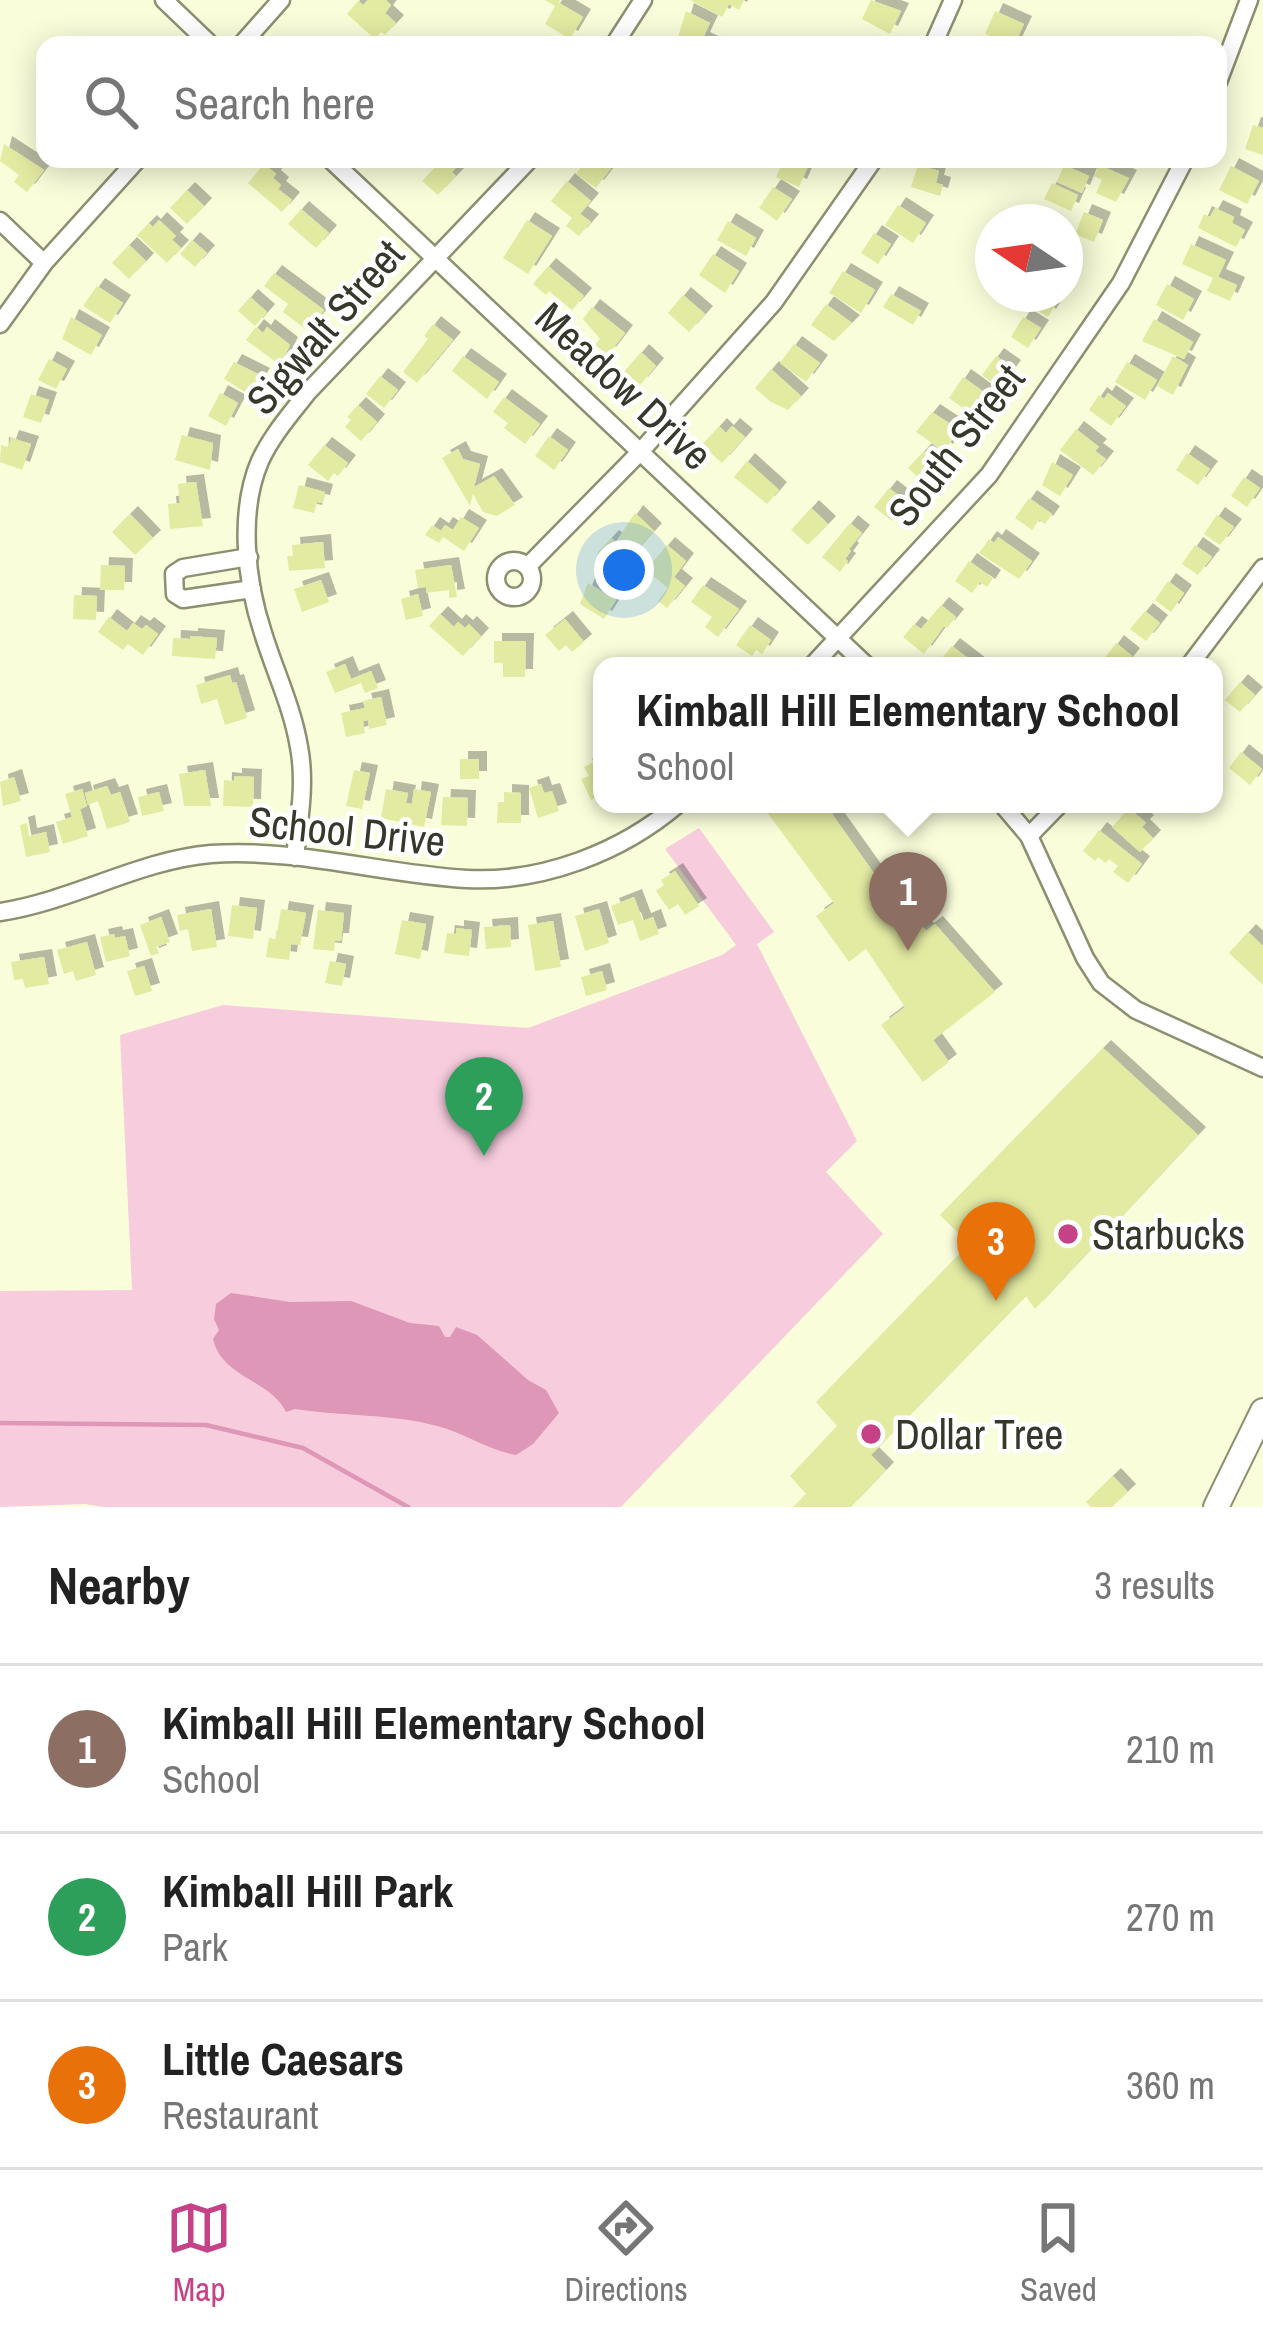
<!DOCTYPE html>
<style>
:root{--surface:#fff;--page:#f6f6f6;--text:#222;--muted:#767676;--line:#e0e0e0;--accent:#c64286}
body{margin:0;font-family:"Archivo Narrow",sans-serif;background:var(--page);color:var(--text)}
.compass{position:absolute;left:975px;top:204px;width:108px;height:108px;border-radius:50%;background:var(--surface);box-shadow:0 6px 30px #0003;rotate:283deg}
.you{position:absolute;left:624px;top:570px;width:42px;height:42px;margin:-30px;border:9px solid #fff;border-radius:50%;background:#1a73e8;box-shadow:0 0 0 18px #1a73e833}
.badge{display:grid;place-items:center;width:78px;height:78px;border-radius:50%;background:var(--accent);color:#fff;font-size:39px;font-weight:700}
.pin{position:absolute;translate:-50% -99px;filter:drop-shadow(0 3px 6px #0008)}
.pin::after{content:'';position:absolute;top:63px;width:42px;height:36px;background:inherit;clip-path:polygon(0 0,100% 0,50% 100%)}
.popup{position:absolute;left:593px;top:657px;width:630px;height:156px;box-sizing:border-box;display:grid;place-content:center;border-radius:24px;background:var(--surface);filter:drop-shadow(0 3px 9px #0005);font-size:39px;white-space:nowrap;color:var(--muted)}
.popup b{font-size:45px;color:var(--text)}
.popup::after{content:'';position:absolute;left:50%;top:100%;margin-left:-24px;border:24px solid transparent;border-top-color:var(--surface)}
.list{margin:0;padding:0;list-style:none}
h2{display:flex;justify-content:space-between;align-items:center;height:156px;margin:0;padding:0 48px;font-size:51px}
h2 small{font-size:39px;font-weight:400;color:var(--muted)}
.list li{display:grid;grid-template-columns:78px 1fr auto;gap:36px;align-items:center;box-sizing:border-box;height:168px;padding:0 48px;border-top:3px solid var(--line)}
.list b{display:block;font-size:45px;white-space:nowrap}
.list p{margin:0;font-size:39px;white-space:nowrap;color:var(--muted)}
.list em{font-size:39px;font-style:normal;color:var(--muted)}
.icon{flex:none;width:66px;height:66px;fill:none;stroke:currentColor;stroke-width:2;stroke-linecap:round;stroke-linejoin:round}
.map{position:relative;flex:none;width:1263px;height:1507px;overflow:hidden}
.search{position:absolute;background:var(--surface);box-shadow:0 6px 30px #0003;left:36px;right:36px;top:36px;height:132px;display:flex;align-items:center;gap:30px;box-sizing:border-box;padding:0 42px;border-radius:24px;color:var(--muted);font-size:45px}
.sheet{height:660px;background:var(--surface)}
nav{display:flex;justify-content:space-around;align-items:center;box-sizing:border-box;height:168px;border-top:3px solid var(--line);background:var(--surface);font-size:33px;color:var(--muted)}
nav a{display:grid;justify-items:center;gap:6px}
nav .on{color:var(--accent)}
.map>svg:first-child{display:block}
</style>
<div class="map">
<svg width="1263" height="1507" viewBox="0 0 1263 1507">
<defs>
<filter id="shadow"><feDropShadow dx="8" dy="-8" stdDeviation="0" flood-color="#0004"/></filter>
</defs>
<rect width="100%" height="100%" fill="#f9fdda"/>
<path fill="#f7cdde" d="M699,828L774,932L757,944L857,1141L826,1172L883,1234L621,1507H104L85,1504L0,1507V1291L132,1290L120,1035L223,1005L528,1028L722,955L736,945L665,849Z"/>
<path fill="#de97b6" d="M231,1293L290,1302L351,1301L410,1323L439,1326L445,1337H450L456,1327L477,1335L528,1380L546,1390L559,1413L533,1444L516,1455C487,1450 465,1433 437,1426C394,1414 340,1416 295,1409L286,1412C271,1380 222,1378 213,1339L219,1330L214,1319L216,1304Z"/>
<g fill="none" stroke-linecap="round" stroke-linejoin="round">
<path stroke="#de97b6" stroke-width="4.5" d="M0,1423L206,1425L303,1448L408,1507"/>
</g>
<path fill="#e3eaa2" filter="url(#shadow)" d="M368,0H386L391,5L385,13L396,23L385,35L381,32L375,39L347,14L358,1L363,5Z
M545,0H560L559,3L583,17L570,39L545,24L555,6Z
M690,0H744L739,10L729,4L722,17Z
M871,0L901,11L890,34L862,19Z
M686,11L710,23L702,40L713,45H695L678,37Z
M995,11L1024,24L1014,45L985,34Z
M1253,125L1263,128V155L1245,149Z
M4,144L44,170L27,192L14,182L19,175L0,161Z
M443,159H463L452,172L456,176L438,195L422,181Z
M587,159H599L611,168L596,188L576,174Z
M784,159L809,164L799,187L776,177Z
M264,164L276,174L273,178L281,185L278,189L292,200L282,212L248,183Z
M918,165L939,171L936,183L943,185L940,196L911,187Z
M1064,165L1089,176L1082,193L1057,182Z
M1099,165L1129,178L1116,202L1096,193L1102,180L1094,176Z
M1231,166L1259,181L1247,204L1219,190Z
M567,181L591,201L580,214L591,222L579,236L566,226L572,218L551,201Z
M1052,183L1078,195L1071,211L1044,199Z
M773,187L792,199L777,221L759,208Z
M187,190L204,206L187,224L170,208Z
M898,205L926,223L913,243L885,225Z
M1215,208L1234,217L1232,223L1245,230L1236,247L1198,228L1204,214L1210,217Z
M301,209L329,233L316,248L288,224Z
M1084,212L1103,220L1094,242L1075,234Z
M159,220L176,236L172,240L181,248L167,263L137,235L149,223L153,227Z
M527,220L552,236L528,274L503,258Z
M728,221L756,238L746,256L717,240Z
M874,233L891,244L878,264L861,253Z
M192,240L207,253L195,267L180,254Z
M1191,244L1226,260L1218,277L1237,285L1230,301L1207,291L1213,278L1182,264Z
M129,245L146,261L129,279L112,263Z
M713,254L739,271L725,293L699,275Z
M548,266L584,296L572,310L549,291L546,295L533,284Z
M843,271L875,290L861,313L829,293Z
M274,273L324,310L308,331L283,312L288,304L264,286Z
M1167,284L1194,299L1183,320L1156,305Z
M97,286L123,303L110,323L83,306Z
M891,294L921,311L913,325L883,307Z
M1010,294H1058L1061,296L1048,317Z
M683,295L705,314L689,332L668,313Z
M250,297L267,312L255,326L238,311Z
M826,304L852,323L834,341L811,325Z
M592,307L625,333L608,355L595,345L600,339L583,319Z
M71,317L102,335L91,355L62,339Z
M1023,317L1041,328L1028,348L1011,337Z
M1154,319L1193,342L1184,359L1142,341Z
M433,324L453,340L417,383L403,372L428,339L424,336Z
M256,327L263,333L267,327L290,345L280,365L246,340Z
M794,344L820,363L806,382L780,363Z
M641,352L656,366L640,385L624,372Z
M463,356L499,382L487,399L452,371Z
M996,356L1013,368L999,387L982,375Z
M1173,356L1188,365L1173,395L1157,386Z
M49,359L67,369L56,389L38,380Z
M234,362L262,376L250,395L224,379Z
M1127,362L1157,380L1145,400L1115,382Z
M771,369L801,396L788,410L771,402L755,388Z
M380,376L398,390L384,408L366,394Z
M963,377L988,395L974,416L949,398Z
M220,393L238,403L226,426L208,416Z
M1108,393L1126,406L1111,426L1089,410L1099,395L1104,399Z
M31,394L49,400L41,423L23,417Z
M504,397L540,424L525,444L504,428L508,423L493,412Z
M358,405L377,422L361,441L345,427L351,420L347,417Z
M932,412L958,429L945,452L916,432Z
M719,426L726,433L732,426L745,437L722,463L702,445Z
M1076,429L1099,447L1095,451L1106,459L1093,475L1060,450Z
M182,435L213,443L210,470L175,460Z
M549,436L568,450L554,470L535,456Z
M11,438L31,444L22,470L0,462L1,445L8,447Z
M324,445L348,463L338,476L334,473L328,481L308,465Z
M458,449L463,459L480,464L474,487L494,476L515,505L497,516L483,512L473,494L470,506L442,458Z
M924,451L939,464L923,482L908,468Z
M1187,453L1210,469L1198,485L1176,470Z
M747,461L779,490L767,504L734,477Z
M1052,462L1073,475L1060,496L1042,485Z
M1244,477L1260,488L1247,507L1231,496Z
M196,482L203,526L170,529L168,504L180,503L178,484Z
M299,485L325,492L322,503L317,502L314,513L293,508Z
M889,488L907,502L892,521L874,507Z
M1029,498L1052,514L1045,524L1039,520L1032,530L1015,518Z
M811,508L828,524L808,545L791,530Z
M635,513L654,531L617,572L597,553L611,538L616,542Z
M130,514L153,538L135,555L112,532Z
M1217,515L1234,527L1220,545L1204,534Z
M461,517L479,528L464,551L443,537L439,543L425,535L432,525L441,531L445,525L453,530Z
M850,523L862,533L849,549L851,551L845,559L848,561L840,572L822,557Z
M998,537L1032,561L1019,579L979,553L989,539L994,543Z
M323,542L325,568L289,571L287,556H293L292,545Z
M667,545L686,561L674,577L685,586L667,608L658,601L668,588L646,570Z
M1195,545L1212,557L1198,575L1182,564Z
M969,561L993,578L987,587L980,582L972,593L955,581Z
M101,565L125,566L124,590H100Z
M451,565L457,597L449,598V590L426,593V587L418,588L415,570Z
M321,580L329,602L302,612L294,589Z
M1168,581L1184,593L1171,612L1155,600Z
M588,583L616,600L604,619L580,604Z
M703,585L739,609L718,637L705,627L712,617L691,602Z
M418,594L423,616L406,620L401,599Z
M74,595L97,596L96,620L73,619Z
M941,605L956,617L947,628L944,626L924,654L903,637L914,624L921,629Z
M1145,611L1160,623L1146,641L1130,629Z
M440,614L454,627L458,622L465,628L469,624L481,636L463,656L429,626Z
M109,617L127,631L133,623L142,629L146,625L158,634L143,655L128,644L123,650L98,632Z
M565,619L584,642L572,652L566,645L559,651L545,635Z
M750,625L771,640L762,654L756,650L752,656L736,645Z
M190,636L217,638L215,659L172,656L173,638L190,639Z
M494,641H526L525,677H503V663H494Z
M1116,643L1132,656L1124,666H1108L1102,662Z
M952,646L978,666H942L938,663Z
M345,664L351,679L371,671L378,688L365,693L361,683L335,693L326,672Z
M230,675L232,683L236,682L247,718L225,725L217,699L201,704L196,685Z
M1240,682L1255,695L1240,712L1225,700Z
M381,697L387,725L369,729L368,720L363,721L365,733L346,737L341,713L365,708L363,701Z
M1241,752L1262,769L1250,785L1229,768Z
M460,759H479V779H460Z
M598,760L602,795L591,800L581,779L589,776L584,767Z
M205,770L211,806H184L179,774Z
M354,770L370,773L362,809L346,806Z
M234,776L254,777L253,807L223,806L224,780L234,781Z
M14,777L21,801L3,806L0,782Z
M541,784L544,793L552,791L559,811L538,818L529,788Z
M107,786L111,795L120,792L130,822L107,829L98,801L88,805L85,793Z
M82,789L87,806L80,809L88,836L63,844L56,822L72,817L65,794Z
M386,789L408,793L406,803L412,804L414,789L431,792L424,827L381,818Z
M159,792L164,811L142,816L138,797Z
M504,792L521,793V823H497L498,802H504Z
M443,797L468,798L467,826L441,825Z
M768,804H846L832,814L878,879L885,873L926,931L935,924L995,992L933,1040L949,1062L923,1082L881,1025L905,1007L866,949L849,962L816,916L834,903L766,811L771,808Z
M1129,808L1146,823L1142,827L1153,838L1140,852L1112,827Z
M27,823L29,836L46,832L50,852L26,857L20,825Z
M1099,830L1142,864L1128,883L1113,872L1118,866L1109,859L1106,863L1098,857L1095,861L1083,851Z
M675,871L699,906L685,915L678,904L669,910L656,891L664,885L661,880Z
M634,897L643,921L653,917L659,934L640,941L633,920L618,925L611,906Z
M232,905L257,908L253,939L228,936Z
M211,909L217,947L192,951L188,929L180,931L177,915Z
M281,909L306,913L300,945L291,944L289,960L266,957L269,938L276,939Z
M599,909L609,943L585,951L575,916Z
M318,910L344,913L341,941H335L334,951L313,949Z
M161,917L170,942L156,947L159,953L151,956L140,925Z
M402,920L426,924L420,959L395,954Z
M553,921L561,967L535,971L528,925Z
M510,925L511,947L486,949L484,927Z
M456,928L472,930L469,956L444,953L447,933L456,934Z
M1248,932L1263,946V985L1229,953Z
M114,934L115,938L125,936L130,956L106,962L100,937Z
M87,942L96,975L76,981L73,971L64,974L57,950Z
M44,957L49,984L25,988L23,979L14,980L11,962Z
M330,961L346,964L342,986L325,983Z
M144,966L152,991L135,996L127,971Z
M602,971L607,990L586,996L581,977Z
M1103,1048L1198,1135L1035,1309L1026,1296L871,1455L886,1470L851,1507H793L806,1494L790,1476L837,1426L816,1402L969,1244L940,1215Z
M1113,1476L1128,1492L1112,1507H1091L1086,1502Z"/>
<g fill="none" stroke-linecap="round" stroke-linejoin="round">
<g stroke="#8c9071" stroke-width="21">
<path id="street" d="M164,0L211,45
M241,45L281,0
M614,45L643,0
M933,45L953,0
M1218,82L1249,0
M330,159L867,666
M0,221L44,263
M0,324L44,263L138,159
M249,557L183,568L174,574L175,594L183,599L252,589
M496 579a18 18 0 1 1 36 0a18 18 0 1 1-36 0Z
M528,566L641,451L774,302L874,159
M812,666L989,475L1121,283L1185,159
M1189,666L1263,568
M1002,804L1029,836L1085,958L1101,983L1136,1010L1263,1068
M1029,836L1060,804
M295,857C299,820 306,783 299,747C292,706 275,672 263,633C246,582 238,512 260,461C272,435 290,415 307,393L530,159
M0,912C73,901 139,860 211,854C297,848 382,874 467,879C542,883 622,852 678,804"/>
</g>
<g stroke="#8c9071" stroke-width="28">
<path id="secondary" d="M1216,1507L1263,1411"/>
</g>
<use href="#street" stroke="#fff" stroke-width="16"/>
<use href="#secondary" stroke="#fff" stroke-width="24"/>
</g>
<g fill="#c64286" stroke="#fff" stroke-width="4.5">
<circle cx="1068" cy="1234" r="12"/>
<circle cx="871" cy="1434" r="12"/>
</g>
<g text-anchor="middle" stroke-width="9" stroke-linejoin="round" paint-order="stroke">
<g font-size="42" fill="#36382b" stroke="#fff">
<text transform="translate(325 327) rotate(-49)" y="15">Sigwalt Street</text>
<text transform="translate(624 386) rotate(43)" y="15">Meadow Drive</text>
<text transform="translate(956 445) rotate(-52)" y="15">South Street</text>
<text transform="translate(347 831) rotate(6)" y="15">School Drive</text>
</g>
<g font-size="42" fill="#36382b" stroke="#fff" text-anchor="start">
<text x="1092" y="1249">Starbucks</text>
<text x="895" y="1449">Dollar Tree</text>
</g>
</g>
</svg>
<svg class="compass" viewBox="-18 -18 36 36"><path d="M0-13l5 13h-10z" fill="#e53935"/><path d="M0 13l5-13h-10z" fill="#767676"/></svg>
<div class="you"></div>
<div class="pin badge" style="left:908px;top:951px;background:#8d6e63">1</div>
<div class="popup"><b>Kimball Hill Elementary School</b>School</div>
<div class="pin badge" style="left:484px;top:1156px;background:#2e9e5b">2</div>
<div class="pin badge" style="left:996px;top:1301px;background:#e8710a">3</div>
<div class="search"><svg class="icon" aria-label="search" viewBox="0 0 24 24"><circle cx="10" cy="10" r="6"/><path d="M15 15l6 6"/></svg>Search here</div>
</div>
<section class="sheet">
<h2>Nearby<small>3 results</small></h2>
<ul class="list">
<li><span class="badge" style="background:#8d6e63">1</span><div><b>Kimball Hill Elementary School</b><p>School</p></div><em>210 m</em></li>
<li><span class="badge" style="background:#2e9e5b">2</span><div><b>Kimball Hill Park</b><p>Park</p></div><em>270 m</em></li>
<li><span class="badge" style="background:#e8710a">3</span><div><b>Little Caesars</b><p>Restaurant</p></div><em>360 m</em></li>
</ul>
</section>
<nav>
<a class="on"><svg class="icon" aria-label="map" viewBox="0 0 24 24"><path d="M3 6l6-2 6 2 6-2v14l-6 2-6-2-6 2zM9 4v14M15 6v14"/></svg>Map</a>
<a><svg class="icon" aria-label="directions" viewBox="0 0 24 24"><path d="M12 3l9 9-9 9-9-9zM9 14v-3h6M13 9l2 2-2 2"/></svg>Directions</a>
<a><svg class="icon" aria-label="saved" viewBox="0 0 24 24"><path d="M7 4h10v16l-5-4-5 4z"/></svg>Saved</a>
</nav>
